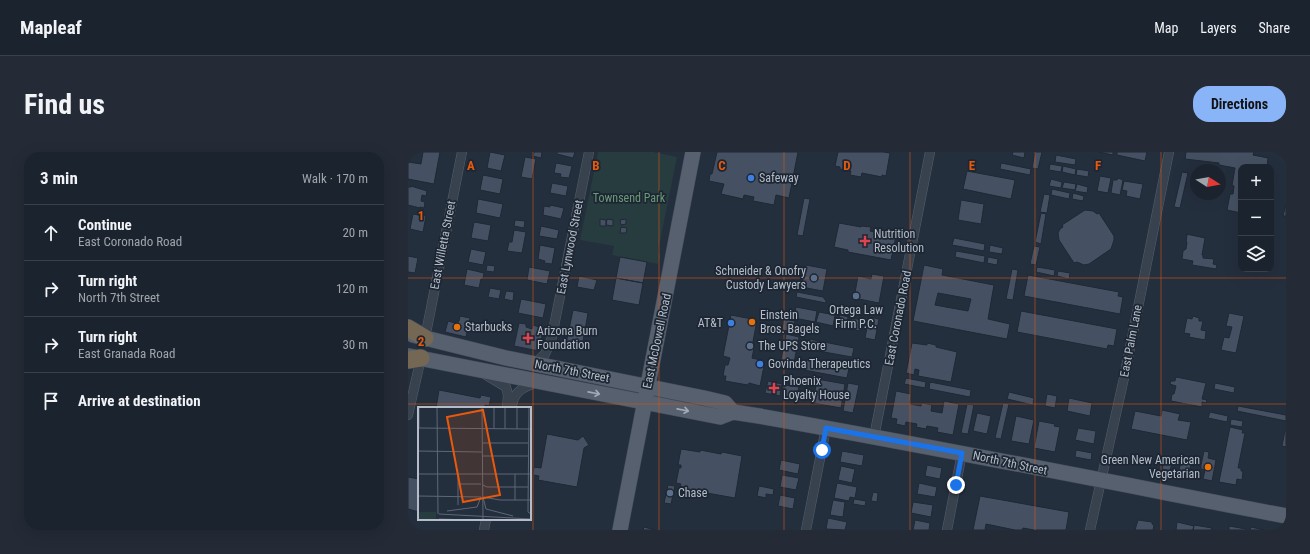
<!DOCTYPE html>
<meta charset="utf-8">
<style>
:root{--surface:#1b232e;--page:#242b36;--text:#f1f3f6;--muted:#a0a4aa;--line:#39404a;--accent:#8ab4f8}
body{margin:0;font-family:"Roboto Condensed",sans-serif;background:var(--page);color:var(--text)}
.controls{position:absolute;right:12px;top:12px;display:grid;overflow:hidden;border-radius:8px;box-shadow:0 4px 16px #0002}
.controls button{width:36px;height:36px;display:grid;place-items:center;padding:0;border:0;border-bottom:1px solid var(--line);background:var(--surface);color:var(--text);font:20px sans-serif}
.compass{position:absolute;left:782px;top:12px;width:36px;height:36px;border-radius:50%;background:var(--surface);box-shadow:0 4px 16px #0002;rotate:101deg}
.stop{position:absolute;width:12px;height:12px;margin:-9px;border:3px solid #1a73e8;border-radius:50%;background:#fff}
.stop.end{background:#1a73e8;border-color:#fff;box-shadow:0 1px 4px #0008}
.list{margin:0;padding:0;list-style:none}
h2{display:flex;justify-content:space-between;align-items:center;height:52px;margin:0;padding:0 16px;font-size:17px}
h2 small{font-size:13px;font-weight:400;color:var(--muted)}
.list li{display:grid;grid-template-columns:26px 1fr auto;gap:12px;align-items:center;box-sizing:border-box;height:56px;padding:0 16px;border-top:1px solid var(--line)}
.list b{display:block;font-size:15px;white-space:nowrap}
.list p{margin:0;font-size:13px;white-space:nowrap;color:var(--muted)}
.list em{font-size:13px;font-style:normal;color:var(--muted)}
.icon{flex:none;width:22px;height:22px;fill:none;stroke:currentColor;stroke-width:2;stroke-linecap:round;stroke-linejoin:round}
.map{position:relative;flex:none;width:878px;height:378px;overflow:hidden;border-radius:16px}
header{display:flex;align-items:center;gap:24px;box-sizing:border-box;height:56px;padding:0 20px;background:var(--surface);border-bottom:1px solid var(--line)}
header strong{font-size:19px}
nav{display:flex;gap:22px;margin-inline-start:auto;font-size:14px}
.intro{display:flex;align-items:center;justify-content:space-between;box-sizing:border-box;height:96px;padding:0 24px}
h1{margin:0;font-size:28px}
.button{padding:10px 18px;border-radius:16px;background:var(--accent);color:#111;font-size:14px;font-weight:700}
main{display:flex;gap:24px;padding:0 24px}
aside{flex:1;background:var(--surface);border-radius:16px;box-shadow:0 4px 16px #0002}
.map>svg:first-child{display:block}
</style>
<header>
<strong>Mapleaf</strong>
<nav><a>Map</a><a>Layers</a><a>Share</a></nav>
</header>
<div class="intro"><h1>Find us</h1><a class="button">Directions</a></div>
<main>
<aside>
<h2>3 min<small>Walk · 170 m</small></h2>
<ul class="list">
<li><svg class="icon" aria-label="ahead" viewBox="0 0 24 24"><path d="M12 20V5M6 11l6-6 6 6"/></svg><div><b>Continue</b><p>East Coronado Road</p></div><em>20 m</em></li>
<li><svg class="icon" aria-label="right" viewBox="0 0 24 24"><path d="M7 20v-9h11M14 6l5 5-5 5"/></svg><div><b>Turn right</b><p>North 7th Street</p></div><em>120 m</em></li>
<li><svg class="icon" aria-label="right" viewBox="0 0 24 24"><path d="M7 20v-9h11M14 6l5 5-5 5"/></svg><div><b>Turn right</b><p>East Granada Road</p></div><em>30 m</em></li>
<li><svg class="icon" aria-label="arrive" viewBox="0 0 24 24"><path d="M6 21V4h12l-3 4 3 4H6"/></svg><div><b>Arrive at destination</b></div></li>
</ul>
</aside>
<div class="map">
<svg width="878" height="378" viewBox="0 0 878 378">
<rect width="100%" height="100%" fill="#242f3e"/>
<path fill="#263c3f" d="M190,0H245L269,5L250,99L252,104L250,112L204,103L206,94L172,88Z"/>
<path fill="#455162" stroke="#1f2835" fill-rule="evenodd" d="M15,0H32L26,32L0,27V10L13,12Z
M82,0L97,3L93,19L79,16Z
M126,0H134L133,6L125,4Z
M149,0H167L165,6L149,2Z
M309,0H390L381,46L368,43L366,53L345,49L346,45L336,43L335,47L313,42L316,32L301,29L302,22H304Z
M430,0H475L482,1L478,24L474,23V25L454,21L453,25L442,23L443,19L432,17V15L427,14Z
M605,0H617L616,6L604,3Z
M627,0H634L630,17L624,16Z
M691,0H705V3Z
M709,0H739L737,9L709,3Z
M778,0H846L845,3L860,6L859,15H833V61L819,58L822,42H825L826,34L824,33L827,16L811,13V11L777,7Z
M648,3L668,7L667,13L647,10Z
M117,5L128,7L124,27L113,25Z
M148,11L164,14L161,26L152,25L153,22L146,21Z
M593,11L623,17L622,23L592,17Z
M642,12L654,14L653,20L641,18Z
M655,14L668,17L667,23L654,20Z
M669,17L681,19L680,25L668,23Z
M559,19L607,28L603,47L555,37Z
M774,20L780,21L772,56L766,55Z
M75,23L95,27L92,42L72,38Z
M692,24L703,26L700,41L689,39Z
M710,26L715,28L712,43L703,41L705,28H709Z
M643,27L654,30L653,36L641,34Z
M716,29L735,32L732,47L718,44L719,39L714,38Z
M656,30L668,32L667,38L654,36Z
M144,31L160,34L158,44L142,41Z
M669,32L680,35L679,41L667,39Z
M3,34L19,39L18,44L14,43L13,49L17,50L16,56L12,55V56L0,53V35H3Z
M644,37L662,41L661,47L643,43Z
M665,41L676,44L675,49L664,47Z
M636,42L642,43L639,61L632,60Z
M396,46L402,47L395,84L389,83Z
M70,47L95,52L92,66L68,61Z
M553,48L576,52L573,72L550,68Z
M878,52V64H875Z
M142,53L156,56L153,67L135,63L136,54L142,55Z
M677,58L685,59L689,62L691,61L706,84V88L703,97L681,112L676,113L669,110L666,111L651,88L650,81L652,77L655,75L654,73Z
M633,61L638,62L633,92L627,90Z
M5,62L18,64L15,80L2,77Z
M192,67L198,68V74H192Z
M199,67L205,68V74L198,73Z
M218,67V72L213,73L212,68Z
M107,68L117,69L116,76L106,74Z
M66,70L83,73L80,89L63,86Z
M431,71L453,75V74L463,75L462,79L488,84L483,108L440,100V98L426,95Z
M133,74L151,78L149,87L131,84Z
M213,75L219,76L218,81H212Z
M106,78L118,80L114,101L99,99L101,90H104Z
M778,82L797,86L794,103H795V106L806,107L805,112L809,113L808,117L784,113L785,109L774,107L775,99L778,97L779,90H778L779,83Z
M546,86L577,92L576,99L544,93Z
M132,93L147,96L144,112L136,111L137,109L130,107Z
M582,93L595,96L594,102L581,100Z
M626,94L632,95L628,113L622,112Z
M63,97L78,100L75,113L60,110Z
M548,99L577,104L576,111L547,105Z
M0,104L10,106L7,121L0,120Z
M212,105L239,110L235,131L208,126Z
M580,105L590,107L589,113L579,111Z
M79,113L87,114L86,120L78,119Z
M398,113L419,117L415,139L393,135Z
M516,113L535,117L534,123L586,133L580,167L602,172L599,187L505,169ZM530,141L563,147L560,159L527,153Z
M121,115L142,119L139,132L119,128Z
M629,115L647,118L646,124L628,120Z
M59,117L76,121L75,127H73L71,136L56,133Z
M604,117L610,118L605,148L598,147Z
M650,119L662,121L661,127L649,124Z
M464,122L476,124L471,151L446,146L450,124L463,127Z
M620,123L711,140L710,144L715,145L712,162L616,144Z
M171,124L189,128L186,138L169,135Z
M208,126L235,131L231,153L204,148Z
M82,136L93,138L91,147L80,145Z
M98,139L106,140L105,149L96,147Z
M389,140L415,145L418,149V151L388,145Z
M113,147L138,152L135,166L110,161Z
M388,155L409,159L407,170L386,166Z
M165,158L180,161L174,195L158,192Z
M613,159L709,177L706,194L700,193L699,197L609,180Z
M411,160L427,163L425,174L408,170Z
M821,161L836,164L828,201L813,198L816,185L821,186L824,175L818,174Z
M323,163L349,168L344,195L346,196L344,206L357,209L352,234L341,231L340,233L317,229L318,224H315L317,213H320L322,206L315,204Z
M432,163L440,165L438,177L430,175Z
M52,164L62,166L58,185L37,180L40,169L47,171L51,169Z
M785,164L791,166V169H795L793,178L798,179L797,188L781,185L782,182L776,181L779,166L784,167Z
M461,165L471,167L467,188L457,186Z
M444,166L454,168L452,179L442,177Z
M376,167L387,169L385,180L374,178Z
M111,171L118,172V175L124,177L125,173L131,175V178L135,179L131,199L106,194Z
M378,182L391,185L385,216L372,213Z
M401,187L446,196L444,205L399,197Z
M504,191L519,193V191L528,193V195L549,200L543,230L510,224L511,218L507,217L506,223L498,221Z
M398,208L441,216L439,226L396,218Z
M768,225L798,231L794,247L799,248L798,251L794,250V255L763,249L764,242H766L768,234L762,232L763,229H767Z
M498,226L518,230L517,236L496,232Z
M409,227L437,232L433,256L405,251Z
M360,229L374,232L372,244L357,241Z
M522,230L563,238L562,245L521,237Z
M440,231L451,233L445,261L435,259Z
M807,231L827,235L826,241L806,237Z
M377,233L391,235L388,246L374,244Z
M31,238L72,246L73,243L83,245L81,254L77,253V256H28Z
M488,239L503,242L502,252L513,254L514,251L524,253L523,259L534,261L536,249L551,252L545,283L529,280L530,276L519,274L518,277L508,275L509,272L498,270L497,274L488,272L489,267L483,266Z
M601,240L626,246L625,253L599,247Z
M639,242L649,244L647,256L637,254Z
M661,246L684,251L682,264L659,259Z
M595,251L601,252L593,287L587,286Z
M559,252L566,253L560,282L553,281Z
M830,254L878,263V269L829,259Z
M754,258L772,262L770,268L783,270L779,288L723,277L727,259L753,264Z
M802,260L820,264L819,270L800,266Z
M569,261L583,264L579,282L565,279Z
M608,264L626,268L621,292L603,289Z
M823,267L835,269L834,275L822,273Z
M631,269L647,272L646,274L652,275L647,300L626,296Z
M822,275L835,278L834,281H837L830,316H833V319H835L834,328L829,327L828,333L811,330Z
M670,276L688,279L686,292L667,288Z
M877,278H878V295L874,294Z
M139,282L170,288L175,284L181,293L176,296L169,335L130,328L131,324L125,323L126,315L133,316Z
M273,297L292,300V298L313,302L314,300L334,304L327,346L276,337V335L272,334L273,332L268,331L271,316H273V313H270Z
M668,298L684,301L683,308L667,305Z
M434,299L456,303L454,314L432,310Z
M796,299L801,300L800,306L808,308L804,329L795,327L797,318L793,317V313Z
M757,304L765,306L762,319L754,317Z
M775,306L778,307L777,311L783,312L780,324L770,322L773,310H774Z
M373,308L392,312L390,322L371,318Z
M519,313L534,316L532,327L517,324Z
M433,314L447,317L444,331L430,328Z
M374,323L391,326L388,338L372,335Z
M0,325L11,327V360L0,357Z
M429,331L449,335L447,346L442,345L441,349L426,346Z
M511,331L529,335L527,345L509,342Z
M260,333L267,334L263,352L256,351Z
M351,334L366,337L365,343L358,342V346L349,344Z
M465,340L470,341L469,350L463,349Z
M372,343L387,346L385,357L370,354Z
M572,344L661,360L658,378H626L615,376L614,378H607L578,372L577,378H565Z
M446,347L458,349L457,354L445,352Z
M425,348L437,350L435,365L422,363Z
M505,350L525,353L523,365L503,361Z
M420,366L439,370L437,378L418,377Z
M507,368L522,371L521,378H505Z
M730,368L744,370V372L746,373L745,378H727Z
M769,370L786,374L785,378H768Z
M786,373L804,376L803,378H785Z
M821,374L838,377V378H821Z
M236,375L247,378H235Z
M843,375L856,378H842Z"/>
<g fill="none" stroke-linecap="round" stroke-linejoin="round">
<g stroke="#565f6c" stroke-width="10">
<path id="street" d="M17,186L54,0
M128,211L137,202L143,189L181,0
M78,223L98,235L100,243L99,256
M103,256C104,253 105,250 106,246C110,237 120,234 129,230
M0,263L13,206
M466,285L522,0
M76,378L78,367
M398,378L418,276
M539,378L554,301
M682,378L716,226L761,0"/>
</g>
<g stroke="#414a57" stroke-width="16">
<path id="primary" d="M5,183L98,206L296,246L317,251L325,260
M1,204L312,265L325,260L351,264C527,295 702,330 878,364
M212,378L285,0"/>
</g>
<g stroke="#434c59" stroke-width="18">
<path id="highway" d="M0,176L17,186
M0,208L13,206"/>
</g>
<use href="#street" stroke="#38414e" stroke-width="9"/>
<use href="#primary" stroke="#56606e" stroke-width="15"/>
<use href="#highway" stroke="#746855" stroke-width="17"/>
</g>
<defs><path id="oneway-shaft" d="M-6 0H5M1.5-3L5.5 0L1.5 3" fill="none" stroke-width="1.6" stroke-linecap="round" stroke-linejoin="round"/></defs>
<g stroke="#a1aab7">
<use href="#oneway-shaft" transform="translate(186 241) rotate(11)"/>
<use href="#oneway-shaft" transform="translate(275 258) rotate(11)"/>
</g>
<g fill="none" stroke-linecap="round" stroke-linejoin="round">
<path stroke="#1a73e8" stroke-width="5" d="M414,298L418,276L554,301L548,333"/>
</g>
<path fill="none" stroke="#e8590c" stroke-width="1" stroke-opacity="0.55" d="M125,0V378M251,0V378M376,0V378M502,0V378M627,0V378M753,0V378M0,126H878M0,252H878"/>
<g fill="#3f7fe0" stroke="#1d2633" stroke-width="1.5">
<circle cx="343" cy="26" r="4"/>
<circle cx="323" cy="171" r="4"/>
<circle cx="352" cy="212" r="4"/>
</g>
<g fill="#e0444e" stroke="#1d2633" stroke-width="1.5">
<path d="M455 83h4v4h4v4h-4v4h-4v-4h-4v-4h4z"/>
<path d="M118 180h4v4h4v4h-4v4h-4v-4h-4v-4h4z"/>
<path d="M364 230h4v4h4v4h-4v4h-4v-4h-4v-4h4z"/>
</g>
<g fill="#5c6f8a" stroke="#1d2633" stroke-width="1.5">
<circle cx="406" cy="126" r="4"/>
<circle cx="448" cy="144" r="4"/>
<circle cx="342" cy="194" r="4"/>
<circle cx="262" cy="341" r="4"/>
</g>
<g fill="#e8710a" stroke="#1d2633" stroke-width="1.5">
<circle cx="344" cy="170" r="4"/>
<circle cx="49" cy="175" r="4"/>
<circle cx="800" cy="315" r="4"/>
</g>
<g text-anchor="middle" stroke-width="3.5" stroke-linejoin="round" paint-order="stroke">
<g font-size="12" fill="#b4bcc9" stroke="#1d2633" text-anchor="start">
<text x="351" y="30">Safeway</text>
<text x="466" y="86">Nutrition<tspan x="466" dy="14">Resolution</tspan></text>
<text x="398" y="123" text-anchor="end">Schneider &amp; Onofry<tspan x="398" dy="14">Custody Lawyers</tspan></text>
<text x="448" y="162" text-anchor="middle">Ortega Law<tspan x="448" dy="14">Firm P.C.</tspan></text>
<text x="352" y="167">Einstein<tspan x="352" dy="14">Bros. Bagels</tspan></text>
<text x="315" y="175" text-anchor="end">AT&amp;T</text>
<text x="57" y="179">Starbucks</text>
<text x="129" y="183">Arizona Burn<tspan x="129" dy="14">Foundation</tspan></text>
<text x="350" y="198">The UPS Store</text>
<text x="360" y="216">Govinda Therapeutics</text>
<text x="375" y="233">Phoenix<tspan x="375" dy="14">Loyalty House</tspan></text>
<text x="792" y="312" text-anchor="end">Green New American<tspan x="792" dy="14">Vegetarian</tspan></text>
<text x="270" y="345">Chase</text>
</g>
<g font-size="12" fill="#6b9a76" stroke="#1d2633">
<text x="221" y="50">Townsend Park</text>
</g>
<g font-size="12" fill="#b4bcc9" stroke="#1d2633">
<text transform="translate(35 93) rotate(-79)" y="4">East Willetta Street</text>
<text transform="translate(162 95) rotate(-79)" y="4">East Lynwood Street</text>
<text transform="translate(490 166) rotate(-79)" y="4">East Coronado Road</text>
<text transform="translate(249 189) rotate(-78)" y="4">East McDowell Road</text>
<text transform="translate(723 189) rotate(-79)" y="4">East Palm Lane</text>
<text transform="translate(164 219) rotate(11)" y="4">North 7th Street</text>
<text transform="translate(602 311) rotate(12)" y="4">North 7th Street</text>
</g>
</g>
<g transform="translate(10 255)">
<rect width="113" height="113" fill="#242f3e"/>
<path d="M1,105H18V113H0Z" fill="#263c3f"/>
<path fill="none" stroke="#5e6776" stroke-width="1" d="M1,0V21M19,0L20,107M64,0L65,113M111,0L110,105L113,107M0,21L113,22M76,22V0M87,22V0M99,22V0M64,36H110M0,44L64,45M64,49H110M0,67H113M40,67V98M40,77H63M65,78L69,80H110M0,89L63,90M65,90L82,93H113M65,90L68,102L95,109M97,93V67M29,104L59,100L63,90M21,107L113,112M21,112L55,113"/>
<path fill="#e8590c" fill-opacity="0.15" stroke="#e8590c" stroke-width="2" d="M65,3L82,88L45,95L29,10Z"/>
<rect width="113" height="113" fill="none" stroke="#b4bcc9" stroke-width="2"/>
</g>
<g font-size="13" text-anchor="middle" font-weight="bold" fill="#e8590c" stroke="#1d2633" stroke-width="3.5" stroke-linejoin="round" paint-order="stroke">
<text x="63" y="18">A</text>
<text x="188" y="18">B</text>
<text x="314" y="18">C</text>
<text x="439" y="18">D</text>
<text x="564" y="18">E</text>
<text x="690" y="18">F</text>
<text x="13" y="68">1</text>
<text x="13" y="194">2</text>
</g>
</svg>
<div class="controls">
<button>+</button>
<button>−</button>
<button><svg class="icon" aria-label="layers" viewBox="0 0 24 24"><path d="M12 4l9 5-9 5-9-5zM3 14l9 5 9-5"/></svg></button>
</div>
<svg class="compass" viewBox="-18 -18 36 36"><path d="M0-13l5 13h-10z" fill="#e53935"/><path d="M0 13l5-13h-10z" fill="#a0a4aa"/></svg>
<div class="stop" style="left:414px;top:298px"></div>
<div class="stop end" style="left:548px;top:333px"></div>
</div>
</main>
